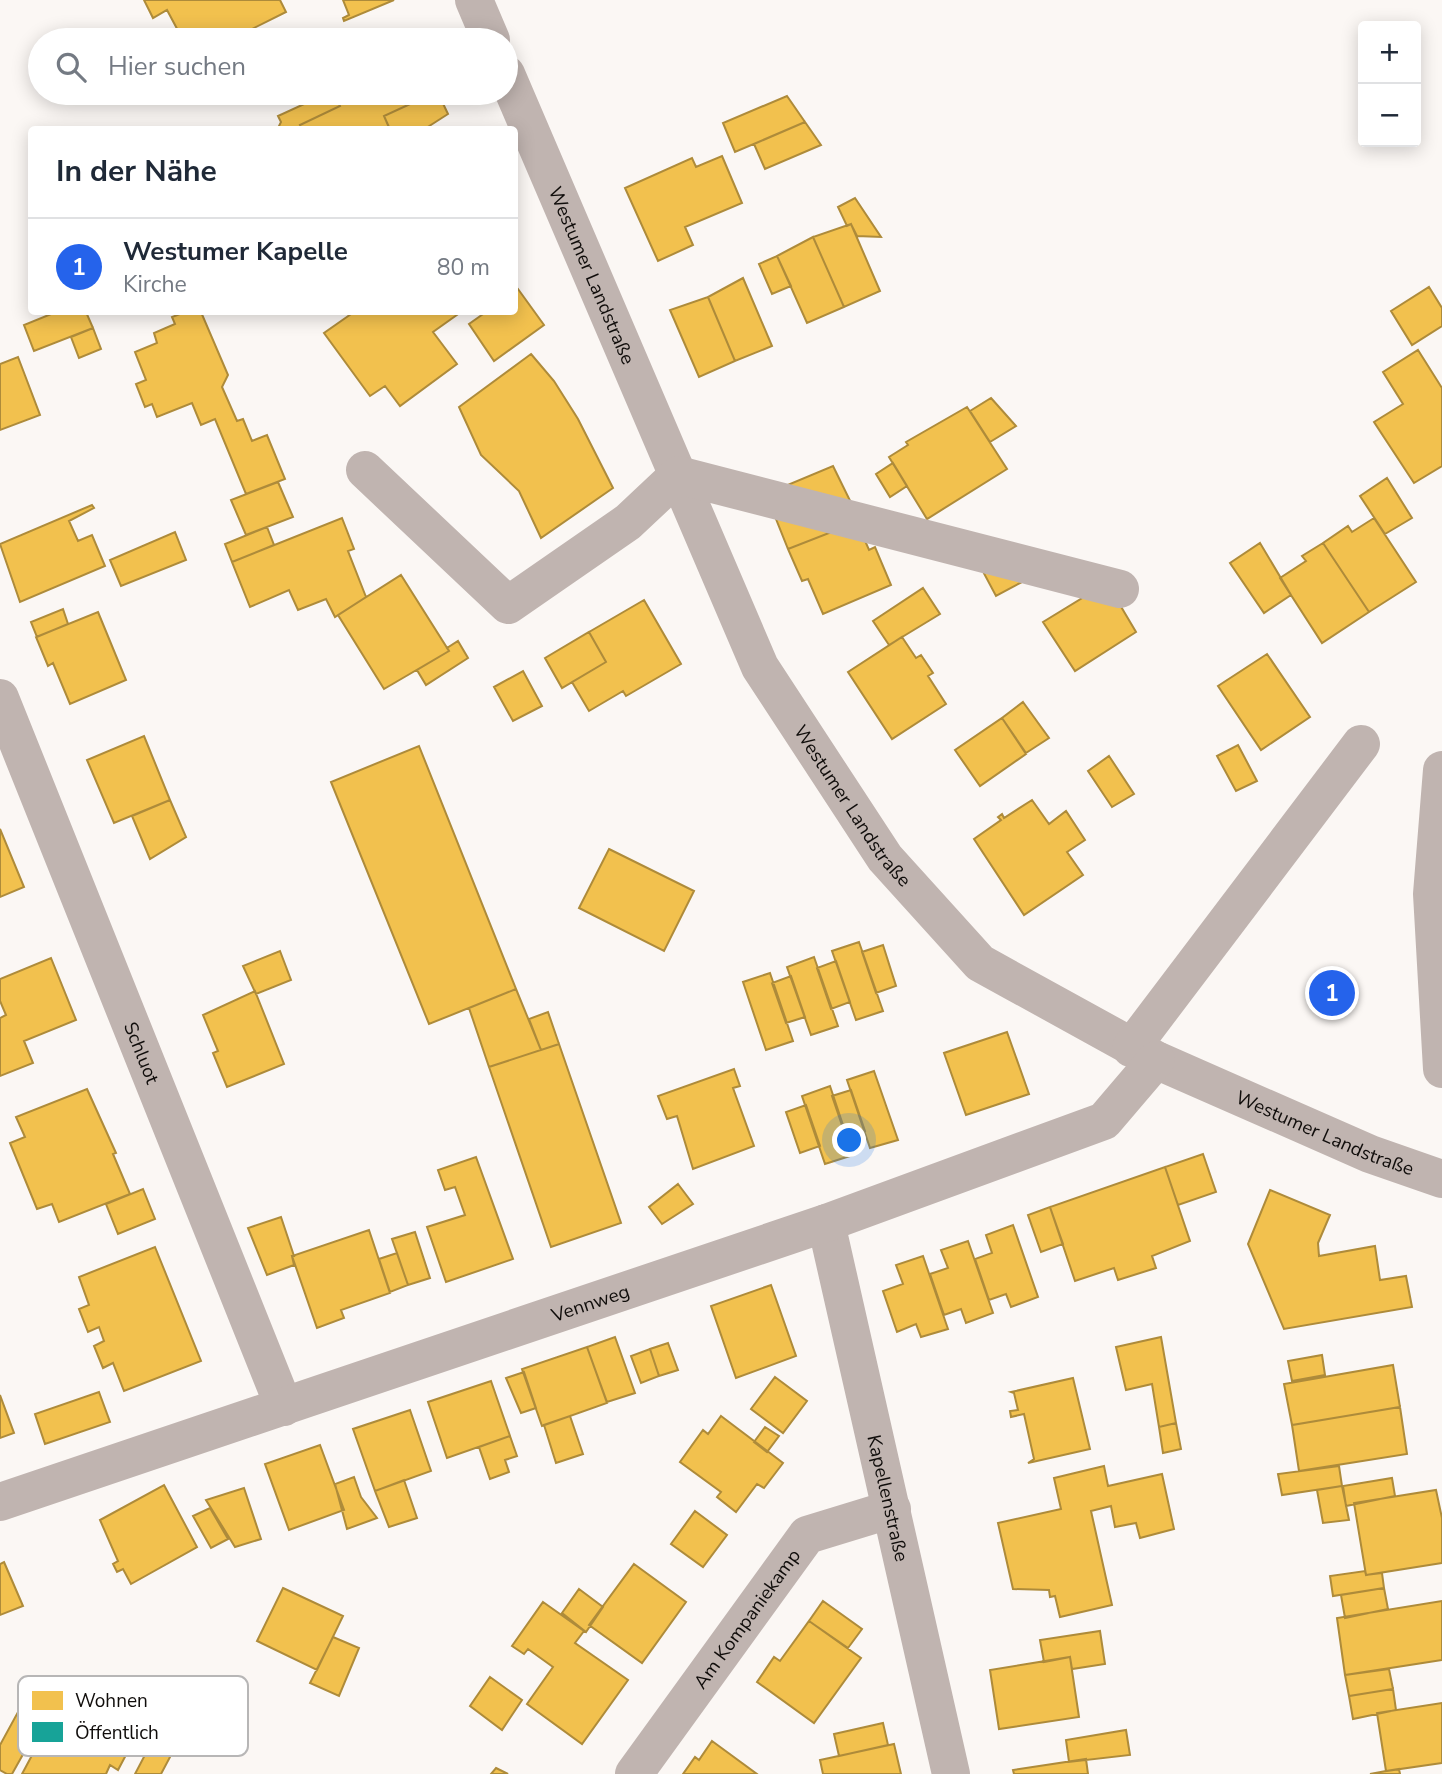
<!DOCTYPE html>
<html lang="de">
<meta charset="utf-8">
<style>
:root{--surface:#fff;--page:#f2f2f3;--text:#1f2937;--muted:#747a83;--line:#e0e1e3;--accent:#2563eb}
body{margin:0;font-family:"Nunito Sans",sans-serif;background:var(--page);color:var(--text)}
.controls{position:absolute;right:21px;top:21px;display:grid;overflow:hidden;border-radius:7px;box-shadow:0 4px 18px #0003}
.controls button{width:63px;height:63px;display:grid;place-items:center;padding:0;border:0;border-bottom:2px solid var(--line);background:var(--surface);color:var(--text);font:35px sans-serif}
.you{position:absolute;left:850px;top:1141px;width:24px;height:24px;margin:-18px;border:5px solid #fff;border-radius:50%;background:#1a73e8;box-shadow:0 0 0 10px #1a73e833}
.badge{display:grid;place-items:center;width:46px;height:46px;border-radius:50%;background:var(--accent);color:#fff;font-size:23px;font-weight:700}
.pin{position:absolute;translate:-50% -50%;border:4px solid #fff;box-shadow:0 2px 7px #0006}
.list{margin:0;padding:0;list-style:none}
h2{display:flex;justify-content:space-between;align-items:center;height:91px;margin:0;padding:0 28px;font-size:30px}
h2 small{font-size:23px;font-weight:400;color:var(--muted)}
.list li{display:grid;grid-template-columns:46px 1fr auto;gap:21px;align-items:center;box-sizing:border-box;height:98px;padding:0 28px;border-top:2px solid var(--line)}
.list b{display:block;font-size:26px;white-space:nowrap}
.list p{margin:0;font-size:23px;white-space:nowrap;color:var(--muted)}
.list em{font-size:23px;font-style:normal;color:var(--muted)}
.icon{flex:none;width:38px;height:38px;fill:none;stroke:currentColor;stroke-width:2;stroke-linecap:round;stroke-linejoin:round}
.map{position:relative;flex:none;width:1442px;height:1774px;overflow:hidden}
.search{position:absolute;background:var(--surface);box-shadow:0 4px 18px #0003;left:28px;top:28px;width:490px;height:77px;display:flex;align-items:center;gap:18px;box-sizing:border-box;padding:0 24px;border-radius:38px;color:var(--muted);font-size:26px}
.panel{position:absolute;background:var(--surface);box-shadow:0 4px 18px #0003;left:28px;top:126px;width:490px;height:189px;border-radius:7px}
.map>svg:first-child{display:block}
</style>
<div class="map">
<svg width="1442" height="1774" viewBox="0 0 1442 1774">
<rect width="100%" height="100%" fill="#fbf7f4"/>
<path fill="#f2c14e" stroke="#ae8b3a" stroke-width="2" d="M144,0H280L286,12L230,40H183L167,10L153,18Z
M343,0H394L344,21L343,18L349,15Z
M328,93H334L340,106L300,125L303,130L278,128L281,122L278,116Z
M334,93H434L384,116L389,127L383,130H303L300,125L340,106Z
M434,93H438L448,114L423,130H390L384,116Z
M787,96L805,122L735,152L723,123Z
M805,122L821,145L765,169L754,144Z
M722,156L742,203L685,227L693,245L658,261L625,188L692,158L696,167Z
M855,198L881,237L857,236L851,224L847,226L838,207Z
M851,224L880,291L844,307L813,237Z
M813,237L844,307L807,323L777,256Z
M777,256L791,286L772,294L759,264Z
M743,278L772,346L735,361L708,297Z
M1429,287L1442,308V326L1412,345L1391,311Z
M518,289L544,325L494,361L469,324L486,312H514V291Z
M708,297L735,361L699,377L670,310Z
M56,312H86L93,328L34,351L24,325Z
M185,312H201L228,375L222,387L237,421L243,419L252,441L267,435L285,479L246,494L215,419L201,425L192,403L157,417L152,404L145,407L136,384L146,380L135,352L157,343L154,333L175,324L172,317Z
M354,312H461L433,332L457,364L400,406L385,386L370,396L324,333Z
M93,328L101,349L79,358L71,337Z
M1418,350L1442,388V466L1414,483L1374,422L1403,404L1383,372Z
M531,354L554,381L578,419L613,488L541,538L519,491L481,455L459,407Z
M18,357L40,415L0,430V364Z
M991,398L1016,426L990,442L970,411Z
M967,407L1007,469L927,519L889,457L908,445L906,442Z
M893,463L907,486L890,497L876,474Z
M833,466L860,521L788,549L766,494Z
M1387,478L1412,518L1385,534L1360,496Z
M278,482L293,517L246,535L231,500Z
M92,505L94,508L69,521L78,541L92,535L105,566L20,602L0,544Z
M342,518L354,549L348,551L366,597L335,617L326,599L298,610L289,590L250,607L232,562Z
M1374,518L1416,582L1369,612L1323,543L1348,526L1352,532Z
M857,522L869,550L875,547L891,585L823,614L808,579L802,581L788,549Z
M267,527L274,545L232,562L225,544Z
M175,532L186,560L121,586L110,560Z
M1260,543L1291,595L1264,613L1230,563Z
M1323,543L1369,612L1322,643L1280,578L1306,561L1302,556Z
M979,564L1022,582L996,596Z
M401,575L449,651L384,689L338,615Z
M1107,583L1136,632L1075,671L1043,622Z
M923,588L940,614L889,645L873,621Z
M644,600L681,664L626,696L623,691L589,711L572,682L606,662L589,632Z
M63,609L68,624L37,637L31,622Z
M98,612L126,680L70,704L53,663L48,666L36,637Z
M589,632L606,662L562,688L545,658Z
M902,637L916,658L921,655L933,673L928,676L946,704L892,739L848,672Z
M458,641L468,658L426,685L417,670L449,651L447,648Z
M1267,654L1310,717L1261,750L1218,686Z
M523,671L542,706L513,721L494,687Z
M1023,702L1049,738L1026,753L1002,718Z
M1002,718L1026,754L980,786L955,750Z
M144,736L170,800L114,823L87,760Z
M1238,745L1257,781L1236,791L1217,756Z
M419,746L516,989L429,1024L331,782Z
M1109,756L1134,794L1112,807L1088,771Z
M170,800L186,837L150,859L132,816Z
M1032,800L1049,824L1066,811L1085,840L1067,852L1083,875L1024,915L974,839L1001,820L998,817L1002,814L1004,818Z
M0,829L24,887L0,897Z
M609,849L694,891L664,951L579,908Z
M859,942L883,1011L856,1020L832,951Z
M883,945L896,986L876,993L862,952Z
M280,951L291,980L256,994L243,966Z
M814,957L838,1026L811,1035L787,967Z
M51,958L76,1020L24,1041L33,1063L0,1076V1018L6,1015L0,1001V979Z
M836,961L850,1002L831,1009L817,968Z
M770,973L793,1041L766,1050L743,982Z
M791,976L805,1017L786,1023L772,983Z
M516,989L541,1050L489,1067L469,1008Z
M255,991L284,1064L227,1087L213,1053L218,1051L203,1015Z
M548,1012L559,1044L541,1050L529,1019Z
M1007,1032L1029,1094L966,1115L944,1053Z
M559,1044L621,1223L551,1247L489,1067Z
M734,1069L740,1086L733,1088L754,1146L693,1169L677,1116L667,1119L658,1096Z
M874,1071L898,1140L870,1148L847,1080Z
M830,1086L853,1155L825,1164L802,1096Z
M87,1089L116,1153L113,1154L130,1194L59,1222L52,1204L37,1209L10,1143L25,1137L16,1117Z
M851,1090L865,1131L846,1137L832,1096Z
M806,1105L820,1146L800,1153L786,1112Z
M1203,1154L1216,1192L1178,1205L1165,1167Z
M476,1157L513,1259L446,1282L427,1227L465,1215L455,1187L445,1190L438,1170Z
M1165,1167L1190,1241L1152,1256L1156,1268L1118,1280L1114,1268L1075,1281L1050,1207Z
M678,1184L693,1204L662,1224L649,1207Z
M143,1189L155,1219L118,1234L106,1204Z
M1270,1190L1330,1215L1318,1243L1319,1256L1375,1246L1380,1280L1406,1276L1412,1307L1284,1329L1248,1244Z
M1050,1207L1063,1244L1041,1252L1028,1215Z
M281,1217L294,1256H292L294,1265L267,1275L248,1228Z
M1013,1225L1038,1297L1011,1307L1006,1294L989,1300L975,1259L992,1253L986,1235Z
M369,1230L390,1293L341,1310L344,1318L317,1328L292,1256Z
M415,1232L430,1278L408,1285L392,1239Z
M968,1241L993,1313L966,1323L961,1309L944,1315L930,1274L948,1268L941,1250Z
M155,1247L201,1361L124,1391L113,1363L103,1368L94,1346L104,1341L99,1327L88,1332L79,1309L89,1305L79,1277Z
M397,1253L408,1285L390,1292L379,1259Z
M923,1256L948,1329L921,1337L916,1324L897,1332L883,1291L903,1284L896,1265Z
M771,1285L796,1356L736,1378L711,1306Z
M615,1337L635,1393L607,1402L587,1347Z
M1161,1337L1176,1423L1159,1427L1152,1384L1126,1390L1116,1347Z
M668,1343L678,1370L659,1376L650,1349Z
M587,1347L607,1403L542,1426L522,1369Z
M650,1349L659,1376L641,1383L631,1356Z
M1322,1355L1325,1375L1292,1381L1288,1361Z
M1393,1365L1400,1407L1292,1425L1284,1384Z
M524,1372L536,1408L521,1413L506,1378Z
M775,1377L807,1401L783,1433L751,1409Z
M1073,1378L1090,1449L1028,1463L1034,1459L1024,1414L1011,1417L1010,1411L1018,1410L1014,1393L1011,1392Z
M491,1381L510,1436L447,1458L428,1402Z
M99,1392L110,1422L45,1444L35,1414Z
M0,1395L14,1433L0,1438Z
M1400,1407L1407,1454L1299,1471L1292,1425Z
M410,1410L431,1471L375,1491L353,1429Z
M570,1416L583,1454L556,1463L544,1425Z
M721,1416L783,1463L764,1488L757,1484L736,1512L717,1497L721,1492L680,1462L703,1430L708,1434Z
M1176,1423L1181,1449L1163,1453L1159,1427Z
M765,1427L779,1436L767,1452L754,1442Z
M510,1436L517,1456L505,1460L509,1472L490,1479L479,1447Z
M320,1445L344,1510L289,1530L265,1464Z
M1104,1466L1108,1486L1162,1474L1174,1529L1140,1538L1136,1523L1115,1527L1111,1506L1091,1511L1112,1605L1060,1617L1055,1596L1050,1597L1049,1590L1013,1589L998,1523L1061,1509L1054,1478Z
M1339,1466L1342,1486L1282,1495L1278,1474Z
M354,1477L361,1497L377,1518L347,1529L335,1484Z
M1392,1478L1395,1496L1346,1506L1343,1486Z
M404,1480L417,1518L389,1527L375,1491Z
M164,1485L197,1547L131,1584L123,1569L117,1572L113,1564L118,1561L100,1520Z
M1342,1486L1349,1520L1323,1523L1317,1490Z
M244,1488L261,1539L235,1547L206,1500Z
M1436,1490L1442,1518V1563L1366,1575L1354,1503Z
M210,1508L228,1539L211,1548L193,1516Z
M695,1511L727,1535L703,1567L671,1544Z
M4,1562L23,1606L0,1615V1564Z
M634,1564L686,1602L642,1663L589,1625Z
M1365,1571L1366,1575L1382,1573L1384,1588L1333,1596L1330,1576Z
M283,1588L343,1616L317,1670L257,1641Z
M1384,1588L1388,1609L1345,1618L1341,1595Z
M579,1589L603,1607L586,1632L562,1613Z
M823,1601L862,1629L848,1648L809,1621Z
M1442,1601V1660L1345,1675L1337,1618Z
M543,1602L584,1631L575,1643L628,1680L582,1744L527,1704L553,1667L528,1649L524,1654L512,1646Z
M809,1621L861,1658L814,1723L757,1682L774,1657L780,1661Z
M1100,1631L1105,1664L1072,1669L1070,1657L1044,1662L1040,1640Z
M333,1637L359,1648L339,1696L310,1683Z
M1070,1657L1079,1717L999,1729L990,1670Z
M1389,1669L1393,1689L1349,1696L1345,1675Z
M490,1677L522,1700L502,1730L470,1706Z
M1393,1689L1396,1710L1353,1719L1349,1696Z
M57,1696L135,1738L118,1770L110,1765L106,1774H22L45,1731L34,1724L44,1706L50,1709Z
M1442,1703V1763L1386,1771L1377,1713Z
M18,1712L35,1721L26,1737L31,1740L12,1774H7L0,1770V1745Z
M883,1723L888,1745L839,1756L834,1734Z
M1126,1730L1130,1755L1069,1762L1066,1740Z
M157,1732L178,1742L161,1774H135Z
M712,1741L757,1774H683L695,1757L699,1760Z
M894,1744L901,1774H823L820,1760Z
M1086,1759L1088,1774H1014L1013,1770Z
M496,1768L508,1774H491Z
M1399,1769L1400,1774H1370L1386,1771Z"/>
<path fill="#17a398" stroke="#15766e" stroke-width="2" d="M1343,973L1347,1007L1324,1009L1314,1001V986L1324,974Z"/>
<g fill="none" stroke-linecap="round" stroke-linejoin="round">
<g stroke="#c0b4b0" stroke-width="38">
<path d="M474,0L491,40"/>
<path id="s1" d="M506,74L760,667L885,858L980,963L1156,1060L1370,1154L1442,1179"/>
<path d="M365,470L508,605L628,522L678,475L1120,589"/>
<path id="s2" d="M0,698L284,1407"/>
<path d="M1442,770L1432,894L1442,1069"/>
<path d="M1131,1048L1361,744"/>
<path id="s3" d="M826,1223L951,1774"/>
<path id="s4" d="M0,1502L826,1223L1104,1121L1156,1060"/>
<path id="s5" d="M634,1774L807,1535L892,1509"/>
</g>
</g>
<g text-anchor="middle" stroke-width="7" stroke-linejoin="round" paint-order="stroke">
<g font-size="19" fill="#100d0b" stroke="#fff">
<text dy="7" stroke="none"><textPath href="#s1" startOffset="219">Westumer Landstraße</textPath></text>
<text dy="7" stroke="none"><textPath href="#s1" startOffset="812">Westumer Landstraße</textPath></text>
<text dy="7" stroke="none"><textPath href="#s2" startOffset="382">Schluot</textPath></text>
<text dy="7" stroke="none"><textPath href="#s1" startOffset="1400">Westumer Landstraße</textPath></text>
<text dy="7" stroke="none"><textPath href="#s4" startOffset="623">Vennweg</textPath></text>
<text dy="7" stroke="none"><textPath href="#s3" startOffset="282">Kapellenstraße</textPath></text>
<text dy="7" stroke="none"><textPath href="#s5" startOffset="192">Am Kompaniekamp</textPath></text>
</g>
</g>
<rect x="18" y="1676" width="230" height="80" rx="10" fill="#fff" stroke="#b7b6b6" stroke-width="2"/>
<rect x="32" y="1691" width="31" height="19" fill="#f2c14e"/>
<rect x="32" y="1722" width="31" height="20" fill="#17a398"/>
<g font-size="19" fill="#100d0b">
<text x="75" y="1707">Wohnen</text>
<text x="75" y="1739">Öffentlich</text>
</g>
</svg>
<div class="controls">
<button>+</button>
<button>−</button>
</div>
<div class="you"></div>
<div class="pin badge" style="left:1332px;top:993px">1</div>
<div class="search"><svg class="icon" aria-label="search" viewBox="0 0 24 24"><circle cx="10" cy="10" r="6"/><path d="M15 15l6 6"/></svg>Hier suchen</div>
<section class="panel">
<h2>In der Nähe<small></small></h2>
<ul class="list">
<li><span class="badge">1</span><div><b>Westumer Kapelle</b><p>Kirche</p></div><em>80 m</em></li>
</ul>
</section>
</div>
